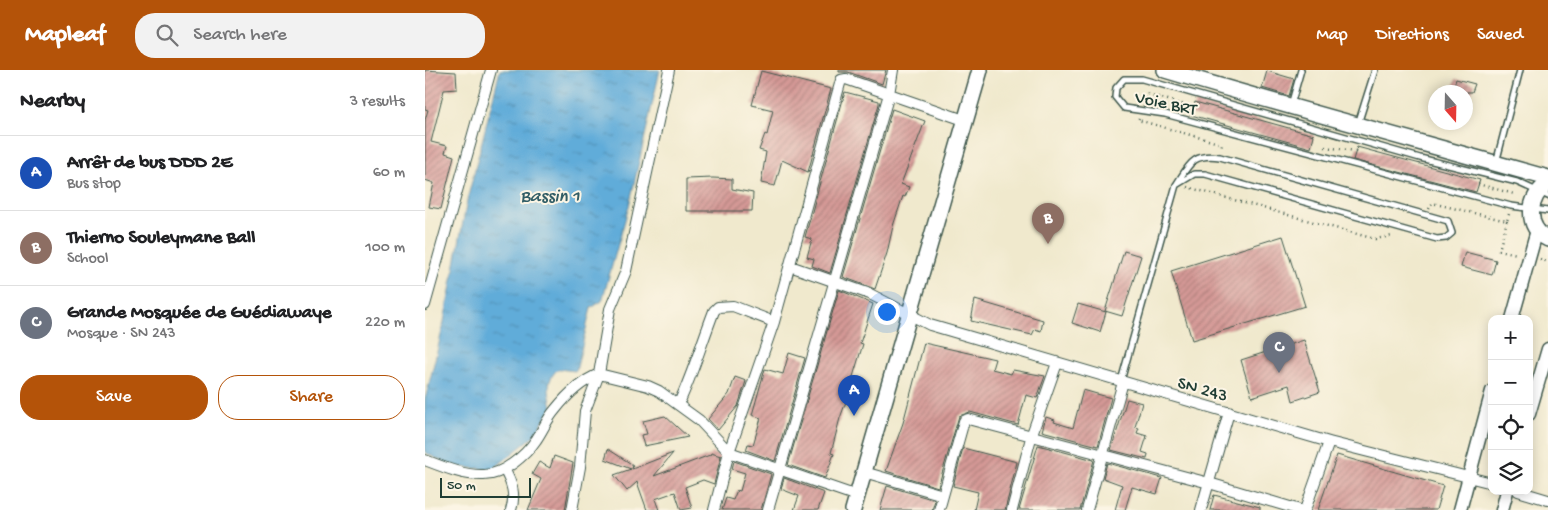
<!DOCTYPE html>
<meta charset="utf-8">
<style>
:root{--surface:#fff;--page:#f2f2f2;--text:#202124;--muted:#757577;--line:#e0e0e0;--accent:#b45309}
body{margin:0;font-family:"Gochi Hand",sans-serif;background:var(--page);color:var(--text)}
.controls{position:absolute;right:15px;bottom:15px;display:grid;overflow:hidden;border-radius:10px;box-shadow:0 2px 12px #0003}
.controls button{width:45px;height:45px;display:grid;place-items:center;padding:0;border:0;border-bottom:1px solid var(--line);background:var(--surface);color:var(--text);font:25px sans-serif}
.compass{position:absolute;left:1003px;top:15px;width:45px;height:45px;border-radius:50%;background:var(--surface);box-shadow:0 2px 12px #0003;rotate:160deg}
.scale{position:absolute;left:15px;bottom:12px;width:91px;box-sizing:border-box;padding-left:5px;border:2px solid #1f3d34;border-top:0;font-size:14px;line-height:18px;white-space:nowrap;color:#1f3d34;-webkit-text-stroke:4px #fcf5e5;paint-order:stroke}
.you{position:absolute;left:461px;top:241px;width:18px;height:18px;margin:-12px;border:4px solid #fff;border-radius:50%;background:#1a73e8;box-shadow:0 0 0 8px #1a73e833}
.badge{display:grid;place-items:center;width:32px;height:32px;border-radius:50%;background:var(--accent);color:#fff;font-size:16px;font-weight:700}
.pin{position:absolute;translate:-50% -41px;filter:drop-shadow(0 1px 2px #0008)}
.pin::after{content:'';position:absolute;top:26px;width:18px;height:15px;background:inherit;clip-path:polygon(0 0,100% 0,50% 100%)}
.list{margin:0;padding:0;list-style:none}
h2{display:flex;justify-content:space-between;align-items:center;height:65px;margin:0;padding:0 20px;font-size:21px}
h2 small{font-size:16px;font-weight:400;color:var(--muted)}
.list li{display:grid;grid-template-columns:32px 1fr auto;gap:15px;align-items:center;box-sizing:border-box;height:75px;padding:0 20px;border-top:1px solid var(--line)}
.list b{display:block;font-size:19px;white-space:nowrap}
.list p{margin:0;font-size:16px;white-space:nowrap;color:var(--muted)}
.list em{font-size:16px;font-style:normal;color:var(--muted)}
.actions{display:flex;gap:10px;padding:15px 20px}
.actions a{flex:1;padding:11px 0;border:1px solid var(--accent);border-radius:20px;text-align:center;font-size:18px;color:var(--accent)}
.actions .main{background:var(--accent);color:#fff}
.icon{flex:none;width:28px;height:28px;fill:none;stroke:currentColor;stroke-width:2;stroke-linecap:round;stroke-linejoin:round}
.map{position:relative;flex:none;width:1123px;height:440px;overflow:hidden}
header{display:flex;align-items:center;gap:30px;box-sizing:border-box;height:70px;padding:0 25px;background:var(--accent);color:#fff}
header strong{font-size:24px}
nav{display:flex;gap:28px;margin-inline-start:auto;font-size:18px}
.search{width:350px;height:45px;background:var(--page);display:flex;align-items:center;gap:12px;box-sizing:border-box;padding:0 18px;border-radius:20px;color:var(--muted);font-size:19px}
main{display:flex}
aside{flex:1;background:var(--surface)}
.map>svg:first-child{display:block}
</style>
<header>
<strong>Mapleaf</strong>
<div class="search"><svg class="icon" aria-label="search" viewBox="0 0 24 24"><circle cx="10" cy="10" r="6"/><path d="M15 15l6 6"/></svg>Search here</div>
<nav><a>Map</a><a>Directions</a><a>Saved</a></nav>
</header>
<main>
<aside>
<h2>Nearby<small>3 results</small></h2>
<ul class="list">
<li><span class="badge" style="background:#1a4fb4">A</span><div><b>Arrêt de bus DDD 2E</b><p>Bus stop</p></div><em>60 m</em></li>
<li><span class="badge" style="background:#8d6e63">B</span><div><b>Thierno Souleymane Ball</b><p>School</p></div><em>100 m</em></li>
<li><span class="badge" style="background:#6b7280">C</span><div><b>Grande Mosquée de Guédiawaye</b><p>Mosque · SN 243</p></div><em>220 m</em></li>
</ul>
<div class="actions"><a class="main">Save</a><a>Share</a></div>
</aside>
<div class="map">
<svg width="1123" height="440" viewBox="0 0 1123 440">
<defs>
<pattern id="water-ripples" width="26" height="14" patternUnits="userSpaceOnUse" patternTransform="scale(1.25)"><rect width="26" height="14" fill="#60acd9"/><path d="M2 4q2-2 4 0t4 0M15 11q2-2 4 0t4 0" fill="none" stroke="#4f8db1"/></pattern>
<pattern id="building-hatch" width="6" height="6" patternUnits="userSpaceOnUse" patternTransform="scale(1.25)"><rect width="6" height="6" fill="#d59996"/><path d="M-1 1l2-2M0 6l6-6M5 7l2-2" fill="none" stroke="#ac7e7b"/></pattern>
</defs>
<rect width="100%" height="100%" fill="#fcf5e5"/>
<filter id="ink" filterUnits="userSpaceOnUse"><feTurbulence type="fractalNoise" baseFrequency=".02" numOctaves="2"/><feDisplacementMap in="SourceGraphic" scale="10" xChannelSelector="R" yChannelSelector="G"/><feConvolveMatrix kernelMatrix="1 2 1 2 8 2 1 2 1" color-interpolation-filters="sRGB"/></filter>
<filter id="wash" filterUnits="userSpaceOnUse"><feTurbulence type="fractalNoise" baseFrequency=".0096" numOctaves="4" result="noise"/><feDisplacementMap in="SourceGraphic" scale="20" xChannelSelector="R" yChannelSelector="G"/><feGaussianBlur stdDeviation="1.12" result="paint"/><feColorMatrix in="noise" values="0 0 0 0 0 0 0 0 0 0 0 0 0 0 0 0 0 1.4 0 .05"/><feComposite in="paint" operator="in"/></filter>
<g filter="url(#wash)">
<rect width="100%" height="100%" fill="#f0e9cd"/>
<path fill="url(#water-ripples)" stroke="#407486" d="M75,0H235L204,136L177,231L166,238L151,301L133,299C120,311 124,322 127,337L108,367L67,400L25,396L0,382V330L18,257L42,131Z"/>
<g id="blocks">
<path fill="url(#building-hatch)" d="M0,0L31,2L32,19L19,20L6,72L22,76L20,83L29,86L16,139L4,137L9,113L0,110V50L3,40L0,39Z
M414,0H461L457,14L423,2H414Z
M336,1L406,19L383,102L357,90L350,116L336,113L341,82L334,80L340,64L342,65L348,40L327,35Z
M842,1L869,9L864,26L837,18Z
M1031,9L1050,14L1047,22H1027Z
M420,22L454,31V34L405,203L387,196L389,189L382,187L387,169L380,167Z
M770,32L889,65L886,78L766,45Z
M467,39L500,51L476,114L484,117L480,127L478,126L468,156L462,183L450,219L418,207Z
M932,77L1055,110L1051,122L928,90Z
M288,108L307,109V119L328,123L327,141H261V109Z
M858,166L880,236L767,270L746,201Z
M699,181L716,186L697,246L680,241Z
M1040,182L1071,190L1067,205L1036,197Z
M414,220L448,234L435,273L438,274L427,310H429L415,348L406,383L409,384L400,408L363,395Z
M550,230L618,250L616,261L610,259L607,265L546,251Z
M653,234L681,242L675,262L647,253Z
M879,270L895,322L868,331L864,315L827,327L816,290Z
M499,273L570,289L567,299L586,304L588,300L620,306L612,328L601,325L593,355L545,342L534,346L513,417L461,401L478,353Z
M364,283L380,288L350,391L321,380L323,374L328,375L336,348L327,345L340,299L358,304Z
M310,307L321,311L313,336L293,360L283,349L304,324Z
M658,320L686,328L673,376L617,361L621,347L630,350L629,352L648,358Z
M702,329L717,333L710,357L714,358L712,363L722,366L717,382L723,384L722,389L686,380Z
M240,346L263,367L219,376L216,365L222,364L218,351Z
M613,375L669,390L655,440H594Z
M538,378L592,392L580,440H549L553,422L528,416Z
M183,379L208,395L207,399L248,383L229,406L285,385L286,383L296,386L289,414L278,410L260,417L267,438L256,440L250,422L230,429L234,440H222L212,412L202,421L189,405L206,399L180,389Z
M912,385L1018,416L1011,440H893Z
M129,386L148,393L140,440H103L116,409L107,404L114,392L125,398Z
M309,391L346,404L336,440H297L301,428L308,430L312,420L315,421L320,403L307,399Z
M682,393L737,408L732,424L707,417L700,440H690L697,415L678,408Z
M359,408L399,423L393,440H369L374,426L356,419Z
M462,416L510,430L507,440H455Z
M789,425L835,437V440H785Z"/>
</g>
</g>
<g filter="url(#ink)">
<use href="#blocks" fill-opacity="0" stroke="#3e574b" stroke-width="1"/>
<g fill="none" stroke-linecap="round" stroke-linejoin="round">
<g stroke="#3e574b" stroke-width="8">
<path id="service" d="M866,35L876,0
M933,54L950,0
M1071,93L1095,0
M1123,126L1092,112L995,88L717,9H699L691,18L690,27L699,38L740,44L1086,136L1123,141
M696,311L751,115L769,104H780L1012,169L1021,168L1027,163L1023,151L795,87C767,83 764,95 751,115"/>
</g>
<g stroke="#3e574b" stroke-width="12">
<path id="minor" d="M365,196L445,224L505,255L904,372L1067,413
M0,235L66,0
M254,333C268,303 277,272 289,241L293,237L308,236L349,252
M0,390C18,397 40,406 59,405C78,405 101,385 111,370C118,360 122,349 130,340C141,326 157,311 174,304L223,316L234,321L274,350L304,382L432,426
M79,399C87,413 91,425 86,440
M439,402L518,425
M1093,421L1123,430
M147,440L155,397L160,341L174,304L185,239L201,201L244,0
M289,440L304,382L349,252L416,10L421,9L539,50
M343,440L464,24L468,0
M514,440L539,351L543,349L784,413L875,440
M587,440L607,364L632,293
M662,440L698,312
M776,440L804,342
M880,440L904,372"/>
</g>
<g stroke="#3e574b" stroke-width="15">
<path id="tertiary" d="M1087,249L1112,160
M1104,344L1123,279
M1035,440L1067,321
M1077,440L1082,421"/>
</g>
<g stroke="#3e574b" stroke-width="18">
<path id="secondary" d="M740,0C867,38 995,72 1123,108
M1123,114C1102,126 1100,158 1123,169
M428,440L555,0"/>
</g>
<path stroke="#3e574b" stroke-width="2.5" stroke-dasharray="1 4" stroke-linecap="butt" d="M723,24L760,35L766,42
M719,33L724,20
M714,48L713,50L797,74L796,79
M900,77L931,81
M1053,114L1089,124
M762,117L950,169L967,166
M1004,139L1007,133L1082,151L1084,144
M1082,151L1074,180L1092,184
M1115,189L1123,192"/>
<use href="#service" stroke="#fff" stroke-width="5"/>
<use href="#minor" stroke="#fff" stroke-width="10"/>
<use href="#tertiary" stroke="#fff" stroke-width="12"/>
<use href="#secondary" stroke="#fff" stroke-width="15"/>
</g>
</g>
<g text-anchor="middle" stroke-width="4" stroke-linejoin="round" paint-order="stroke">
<g font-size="18" fill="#1f3d34" stroke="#fcf5e5">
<text transform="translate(741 32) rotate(12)" y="6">Voie BRT</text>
<text transform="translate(778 318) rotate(16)" y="6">SN 243</text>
</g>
<g font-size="19" font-style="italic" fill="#325e66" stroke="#fcf5e5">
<text x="125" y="131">Bassin 1</text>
</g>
</g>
</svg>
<div class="controls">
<button>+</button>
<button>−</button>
<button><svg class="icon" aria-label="locate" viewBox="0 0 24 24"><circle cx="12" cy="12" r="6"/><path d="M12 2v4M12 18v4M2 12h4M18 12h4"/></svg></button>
<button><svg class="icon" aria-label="layers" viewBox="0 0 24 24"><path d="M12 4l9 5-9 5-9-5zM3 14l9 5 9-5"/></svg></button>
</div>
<svg class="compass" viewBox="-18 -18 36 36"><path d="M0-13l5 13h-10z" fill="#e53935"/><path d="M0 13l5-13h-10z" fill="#757577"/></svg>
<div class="scale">50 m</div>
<div class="you"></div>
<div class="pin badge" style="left:429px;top:346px;background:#1a4fb4">A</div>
<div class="pin badge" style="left:623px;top:174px;background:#8d6e63">B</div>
<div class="pin badge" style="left:854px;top:303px;background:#6b7280">C</div>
</div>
</main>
